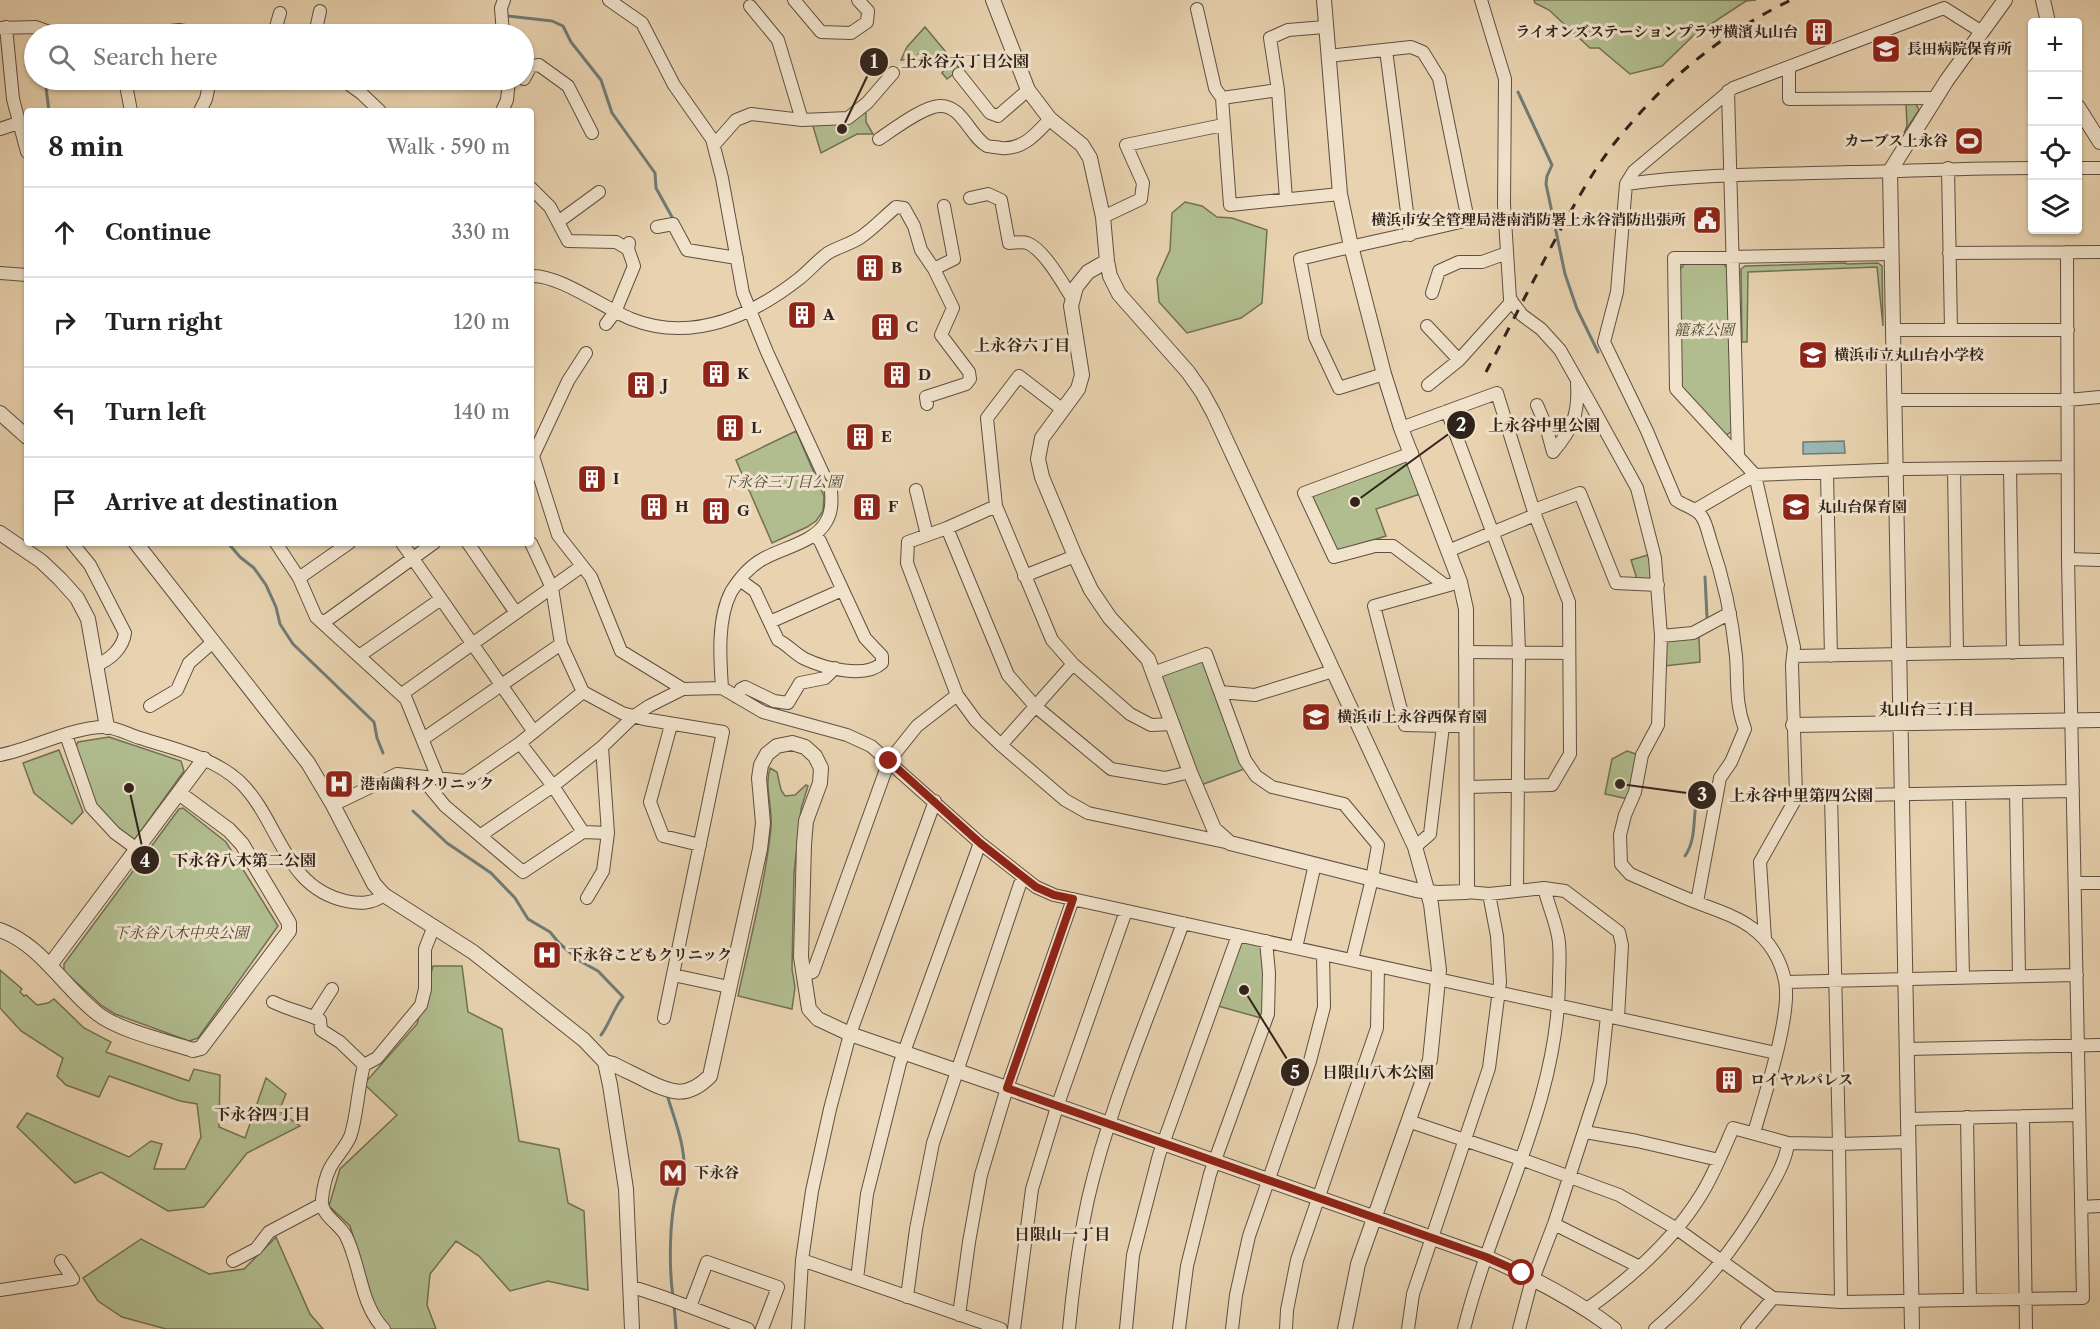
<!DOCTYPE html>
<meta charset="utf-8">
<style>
:root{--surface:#fff;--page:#f6f6f6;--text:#222;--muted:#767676;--line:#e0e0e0}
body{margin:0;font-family:"Libre Caslon Text","Noto Serif JP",serif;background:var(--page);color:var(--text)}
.controls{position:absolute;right:18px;top:18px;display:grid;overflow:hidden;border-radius:6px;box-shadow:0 2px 4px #0004}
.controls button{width:54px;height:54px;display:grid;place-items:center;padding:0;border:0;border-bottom:2px solid var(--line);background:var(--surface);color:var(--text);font:30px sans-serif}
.stop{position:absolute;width:18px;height:18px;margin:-14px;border:4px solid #8f2418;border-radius:50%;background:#fff}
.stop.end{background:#8f2418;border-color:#fff;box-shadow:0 2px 6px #0008}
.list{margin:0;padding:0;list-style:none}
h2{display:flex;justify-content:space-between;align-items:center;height:78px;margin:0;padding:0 24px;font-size:26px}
h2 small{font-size:20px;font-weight:400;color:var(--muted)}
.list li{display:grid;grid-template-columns:39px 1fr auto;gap:18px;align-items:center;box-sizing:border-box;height:90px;padding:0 24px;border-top:2px solid var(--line)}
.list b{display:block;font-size:22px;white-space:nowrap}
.list em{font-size:20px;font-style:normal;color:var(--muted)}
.icon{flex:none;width:33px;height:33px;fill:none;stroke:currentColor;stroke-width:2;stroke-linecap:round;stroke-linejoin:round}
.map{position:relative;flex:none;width:2100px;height:1329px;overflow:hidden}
.search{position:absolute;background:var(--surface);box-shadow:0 2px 4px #0004;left:24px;top:24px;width:510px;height:66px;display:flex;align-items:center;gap:15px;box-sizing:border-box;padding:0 21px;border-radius:33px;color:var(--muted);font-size:22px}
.panel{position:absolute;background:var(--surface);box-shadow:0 2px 4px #0004;left:24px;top:108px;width:510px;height:438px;border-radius:6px}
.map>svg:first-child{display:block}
</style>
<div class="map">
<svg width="2100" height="1329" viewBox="0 0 2100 1329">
<rect width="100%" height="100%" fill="#e8d2af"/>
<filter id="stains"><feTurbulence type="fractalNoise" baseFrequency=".00333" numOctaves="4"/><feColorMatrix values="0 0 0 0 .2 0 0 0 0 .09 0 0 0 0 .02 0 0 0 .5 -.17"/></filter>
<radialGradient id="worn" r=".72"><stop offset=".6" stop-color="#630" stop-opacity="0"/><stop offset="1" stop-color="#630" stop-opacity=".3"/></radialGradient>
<path fill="#b1bd8f" stroke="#717055" stroke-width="1.5" d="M1534,0H1756L1746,1L1694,35L1662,66L1630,74L1599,48H1590L1549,10L1535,3Z
M925,27L960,69L947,79L942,73L945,69C937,61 930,58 919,54L916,59L901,60L907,47Z
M1906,104H1916L1919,110L1904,133L1907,126Z
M864,110L866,113V122L873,134H857L821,153L812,123Z
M1185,202L1202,206L1217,217L1232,218L1267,230L1262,303L1241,318L1187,333L1159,302L1157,279L1170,250L1172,213Z
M1685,263H1723L1727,268L1732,431L1725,436L1680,389L1678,272Z
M1845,263L1847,264L1878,263L1882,266L1883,326L1877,267L1748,272L1747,342H1742L1741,269L1745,266Z
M796,431L824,496L823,511L816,521L807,527L772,543L736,460Z
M1408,461L1420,494L1376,509L1386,536L1337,551L1312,496Z
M1648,555L1654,582L1637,579L1631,560Z
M1699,636L1700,662L1664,666L1665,640Z
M1203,660L1244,769L1201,785L1159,676Z
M109,737L181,761L184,771L133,842L93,805L74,750L78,742Z
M59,750L83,812L72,824L34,793L23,763Z
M1627,751L1639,755L1628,799L1605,794L1612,759Z
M770,768L777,772L781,790L785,796L795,795L806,785L808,786L801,809L794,873L792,969L795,987L792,1009L738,996C750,940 765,884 771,828C773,809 764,786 770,768Z
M183,808L226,842L278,926L198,1038L189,1041L115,1014L102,1006L64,971V964L179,809Z
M1242,939L1262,946L1264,1010L1261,1018L1218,1006Z
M433,966H462L468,1012L502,1029L519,1141L559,1149L568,1203L584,1211L588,1290L548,1281L510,1291L479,1256L456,1241L430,1274L427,1305L436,1329H390L375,1309L350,1226L329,1206L340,1169L397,1115L364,1084L417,1024Z
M0,970L22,989L20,992L24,996L26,995L37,1005L48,1003L54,999L84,1028L111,1042L106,1052L189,1081L194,1069L220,1075L219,1127L245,1138L266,1078L286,1094L279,1111L300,1126L247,1153L204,1207L168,1211L101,1172L75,1183L17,1127L27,1113L129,1157L151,1141L162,1144L154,1169H185L201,1137L197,1104L180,1101L109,1076L99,1097L66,1085L57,1076L63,1058L21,1031L0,1008Z
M276,1237L310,1314L323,1329H166L122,1317L98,1301L83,1278L141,1239L209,1274L244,1269Z"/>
<path fill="#99b6b3" stroke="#6f7b76" stroke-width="1.5" d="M1844,441L1845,453L1803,454V442Z"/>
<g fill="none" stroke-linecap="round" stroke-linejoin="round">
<path stroke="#6f7b76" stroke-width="3" d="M507,16L552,21L563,26L571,42L601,80L612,113L655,173L656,188L672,217
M45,80L49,111
M1518,92L1552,165L1547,176L1546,184L1565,274L1577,309L1598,352
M228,543L240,557L254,568L266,585L276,607L280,624L293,644L374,722L377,738L383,753
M1705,577L1707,617
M413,811L447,843L491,873L515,898L528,919L550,932L559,943L580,961L598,971L623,997C613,1009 610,1023 601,1035
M1685,856C1700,834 1689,806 1703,784
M668,1098C675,1121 685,1145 684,1170C684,1178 678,1184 677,1191C669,1219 669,1269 673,1297
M674,1304L676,1329"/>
<g stroke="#5f4f40" stroke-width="14">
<path id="minor" d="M609,0L642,23L674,85L712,139L722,178L743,293L767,352L831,491C832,502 832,512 826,522C815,542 782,548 763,559C750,566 739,579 731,592C717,619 720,659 722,688
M794,0L821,32L851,33L867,22L868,11L858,0
M1481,0L1505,79L1504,204L1510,299L1522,315L1541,329L1560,350L1589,401L1637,488L1655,558L1661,636L1658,725L1642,755L1635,792L1625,815L1620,835L1621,864L1630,874C1653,884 1675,894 1698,903C1716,910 1736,916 1752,928C1769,940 1781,960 1785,981C1792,1015 1764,1097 1754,1133
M750,6L778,40L802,120
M1197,9L1215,88L1222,98
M6,27L13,99L27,152
M0,28L36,27L52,33L73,34
M143,34L179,30L202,34
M274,34L280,13
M315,34L320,11
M503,34L501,8L504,0
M1386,50L1410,235
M1328,56L1411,47L1423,52L1439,78L1468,220C1412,234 1355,245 1300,259L1315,337L1339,388L1384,374
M1789,67V99L1936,98
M959,74L990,113L998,116L1028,90
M524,79L531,66L539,65L568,86L592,133
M125,80L131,111
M343,80L361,93L380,111
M1278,90L1222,98L1230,205L1340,194
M1728,91L1738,455
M200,111L206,99L210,80
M502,111L507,100L509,80
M0,129L18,123
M879,139C894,129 923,107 939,106C962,104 970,137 987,146C991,147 997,147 1001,148C1023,150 1036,134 1050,119
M714,145L736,120L751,114L802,120L848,118L867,103L893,73
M1948,168L1951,329
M2078,168H2100
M1626,184C1700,174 1775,174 1850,172C1911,171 1971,168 2032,168
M531,188L550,207L568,241L616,242L628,249
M970,198L988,194L1001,200L1009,243C1015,243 1022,241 1027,243C1044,249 1063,284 1072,298
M1286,199L1278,90L1270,38L1288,30L1325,27
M1103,217L1141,199L1143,183L1126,145L1223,125
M558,222L599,192
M657,227L673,224L687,250L737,258
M1949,253L2100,252
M934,269L954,259L944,206
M0,273L27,275
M531,276C558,274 604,308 631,319C692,343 752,316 800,278C810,270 818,260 828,253C838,247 851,244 861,237C873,229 884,217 896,207L904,208L914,226L921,250L934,269L953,308L941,335L969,372L970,379L966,384L926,397L927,404
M1432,293L1439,271L1459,262H1482L1507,253
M606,324L615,312L634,266L628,249L629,243
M1427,326L1459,360
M1894,330H2068
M586,353L568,381L533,456L558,535L591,577L621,651L683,689
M1428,385L1459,360L1512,301
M1895,400H2068L2100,397
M1537,405L1546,426L1553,452
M1063,410L1019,376L987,418L996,506L1052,640L1073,664L1130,714L1151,725L1173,724
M1447,411L1517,598L1519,652L1517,890
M1401,428L1497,393L1535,515L1569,602L1570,754L1552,785L1467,787
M1553,452C1573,428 1579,414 1577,383
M1412,453L1304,493L1334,557L1375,546H1393L1446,586
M2010,468L2013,653
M1954,469L1957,653
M1827,473L1831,656
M916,490L927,535
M996,506L947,528L908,542L907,563L957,695L976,721L1001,745L1065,800L1088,813L1230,843
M1534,510L1580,493L1616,583L1658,585
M1695,510L1755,475L1906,469L2067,467
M947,528L1008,675L1035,706L1111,769L1165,778L1190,772
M72,543L90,565L125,633C123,648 110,660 96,665
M276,543L299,578L316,617L406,699L438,778
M402,543L534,732
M468,543L516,613
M531,543L552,588L561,644L583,692L622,713L644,719L723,732L664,1018
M1448,551L1535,515
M2068,559L2100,560
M1024,576L1075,556
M299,578L349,543
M740,580L755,591L778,640C788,645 795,654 805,659C824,668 865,679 882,663V656L865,638L820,541L814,535
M770,622L842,590
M323,623L434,543
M1661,636L1693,633L1730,613
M1465,652L1569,653
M359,656L441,599
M1793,656L2070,651
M1153,673L1206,654L1245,760L1256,776L1272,787L1344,804L1378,845L1372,879L1352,960
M1220,692L1255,695L1333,671
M402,694L582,566
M737,697L741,689L745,687L774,701L788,703L800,683L825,678L835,668
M150,706L177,690L189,663L213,642
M671,725L650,802L663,836L700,845
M1443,726H1466
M66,735L91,807L115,833L137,849
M423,739L561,644
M520,743L553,786L583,832L608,833
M1001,745L1073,664
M0,755C32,749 74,726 106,727C117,728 130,735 140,738C174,749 213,757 240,782C280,821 283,887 346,901C360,904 372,904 384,895
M421,777L445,806L523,872L583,832
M2016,792L2019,976
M1959,793L1963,977
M1796,795L1806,796L2073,791
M1831,795L1839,1144L1841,1302
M333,805L397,774L465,781L520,743L583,692
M481,835L553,786L602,747L634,716L649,706L683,689L722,688L763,712L847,735L871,746L980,843L1036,887L1054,895L1776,1053
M1415,847L1430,834L1443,726L1405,725L1374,606L1460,582
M2075,883H2100
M1467,892L1489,894L1544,888L1565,891L1619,932L1622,945L1618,1018
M587,898L603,871L608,833L602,747
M1697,902L1720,778L1731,762L1745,729C1735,703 1738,683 1736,656C1732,616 1723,577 1710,539C1708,532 1706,523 1702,517C1697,508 1684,506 1676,500L1647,431L1604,342L1617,292L1626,184L1634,171L1733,88L1944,8L1982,32
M1765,939L1760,862L1795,800L1796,795L1792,665L1794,647L1755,475L1676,389L1674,258L1892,254
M1296,948L1315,864
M673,975L729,987
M803,975L813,972L889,761L917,726L957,695
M1786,982L2077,975
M273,1002C289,1010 303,1012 320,1020L321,1030L340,1042L364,1065
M314,1017L332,989
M1907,1049L2100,1045
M2023,1116L2026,1329
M1967,1117L1970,1300
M1908,1119L2079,1115
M1408,1121L1521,1159L1619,1195L1677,1229L1773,1298L1841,1302L2083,1298L2068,559L2067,252
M1585,1132L1637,1141L1719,1160
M2081,1207L2100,1206
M1554,1224L1640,1267
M802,1260L1001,1329
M233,1261L256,1249L269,1232L322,1204
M857,1279L867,1194L900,1063L980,843
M631,1289H639L666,1298L748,1329
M0,1290L73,1279L61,1261
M907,1297L916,1229L933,1143L1020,884L1024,878
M690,1307L707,1262L778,1287L762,1329
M1587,1309C1631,1278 1672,1242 1701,1195C1714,1174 1723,1151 1733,1128L1788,1143L1839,1144L1909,1142
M959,1315L969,1242L981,1175L1007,1088L1073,899
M384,1329C360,1304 361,1266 346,1236C339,1223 320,1215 322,1199C323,1190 326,1176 330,1168C336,1157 345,1148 350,1137C357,1118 358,1087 364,1065L377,1058L421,1005L425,989V949L434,926
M798,1329L802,1260L812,1191L830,1109L850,1034L935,801
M1014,1329L1032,1189L1057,1107L1126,911
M1069,1329C1073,1286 1079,1241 1088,1199C1110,1104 1150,1014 1183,923
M1126,1329L1133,1255L1159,1155L1238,935
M1179,1329L1187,1266L1210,1174L1268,1014L1269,973L1266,941
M1232,1329L1236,1295L1249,1236L1310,1061L1324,1007L1323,954
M1286,1329L1287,1310L1297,1260L1377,1028L1378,966
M1408,1329L1413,1294L1489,1068L1500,982L1497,936L1489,894
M1464,1329C1493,1212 1558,1104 1559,982C1559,967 1561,950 1558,936C1555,920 1548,904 1544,888
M1519,1329L1530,1287L1554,1224L1600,1082L1607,1016
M1655,1329C1701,1290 1734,1250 1764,1198C1774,1181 1786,1162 1788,1143
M1747,1329L1773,1298"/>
</g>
<g stroke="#5f4f40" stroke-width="16">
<path id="tertiary" d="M993,0L1028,90L1050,119L1082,145L1090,158L1103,217L1107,261L1110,276L1119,294L1188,372L1202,392L1214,414L1415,847L1431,904L1439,970L1430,1060L1358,1264L1345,1329
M2043,0L2048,22
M2078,107L2100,142
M1107,261L1088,272L1076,287L1071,306L1082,375L1078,389L1042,438L1038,459L1042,477L1075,556L1091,590L1110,618L1148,659L1190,772L1214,829L1230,843L1416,890L1437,893L1467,892L1466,609L1460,582L1401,428L1384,374L1351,246L1340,194L1324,0
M0,413L27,437
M0,533L41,561L60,579L77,598L88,619L107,727
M136,543L308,763L333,805L374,884L384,895L473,952L584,1040L605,1062L610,1085L626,1189L632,1329
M1793,725L2100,720
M0,930C42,945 64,988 98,1014C120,1031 166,1041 193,1050L201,1048L289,931V923L242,844L229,830L179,793
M50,965L204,759
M605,1062L613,1064C624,1070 636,1075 647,1081C673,1094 688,1098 710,1076L760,849L763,823L759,778L761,765L767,754L777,746L792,743L805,747L815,756L821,768L820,783L806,821L804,844L801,957L809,1009L818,1019L850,1034L1007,1088L1486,1257C1531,1277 1575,1299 1614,1329
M1912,1329L1890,171L1947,80L2005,0"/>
</g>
<use href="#minor" stroke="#f0e2cb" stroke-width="12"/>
<use href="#tertiary" stroke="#f0e2cb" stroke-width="14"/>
<path stroke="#31231b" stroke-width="3" stroke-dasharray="10 10" stroke-linecap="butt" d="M1486,372C1507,332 1528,291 1549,251C1572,209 1595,164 1627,128C1672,74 1727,31 1791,0"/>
</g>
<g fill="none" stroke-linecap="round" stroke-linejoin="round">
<path stroke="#8f2418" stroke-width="8" d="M889,761L980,843L1036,887L1054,895L1073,899L1007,1088L1486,1257L1522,1273"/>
</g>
<defs>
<g id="building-square" transform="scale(1.5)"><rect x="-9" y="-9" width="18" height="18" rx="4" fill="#8f2418" stroke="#f0e2cb"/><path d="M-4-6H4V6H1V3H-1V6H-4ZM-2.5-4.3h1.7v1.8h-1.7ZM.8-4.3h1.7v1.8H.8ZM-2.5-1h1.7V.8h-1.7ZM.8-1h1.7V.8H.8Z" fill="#fff"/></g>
<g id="school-square" transform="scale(1.5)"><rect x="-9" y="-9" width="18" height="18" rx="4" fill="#8f2418" stroke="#f0e2cb"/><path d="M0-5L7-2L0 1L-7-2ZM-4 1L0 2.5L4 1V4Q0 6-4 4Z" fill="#fff"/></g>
<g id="stadium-square" transform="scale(1.5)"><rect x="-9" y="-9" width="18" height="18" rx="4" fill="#8f2418" stroke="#f0e2cb"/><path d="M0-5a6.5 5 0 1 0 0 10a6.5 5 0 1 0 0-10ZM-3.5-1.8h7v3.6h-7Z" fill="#fff"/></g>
<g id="civic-square" transform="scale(1.5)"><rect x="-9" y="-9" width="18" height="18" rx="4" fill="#8f2418" stroke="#f0e2cb"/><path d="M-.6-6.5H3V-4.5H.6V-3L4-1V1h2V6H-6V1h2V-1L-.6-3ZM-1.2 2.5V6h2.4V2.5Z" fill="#fff"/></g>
<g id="hospital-square" transform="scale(1.5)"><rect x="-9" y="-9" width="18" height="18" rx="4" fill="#8f2418" stroke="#f0e2cb"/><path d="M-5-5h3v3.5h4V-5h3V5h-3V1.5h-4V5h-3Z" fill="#fff"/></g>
<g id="metro-square" transform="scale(1.5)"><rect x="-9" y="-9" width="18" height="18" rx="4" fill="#8f2418" stroke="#f0e2cb"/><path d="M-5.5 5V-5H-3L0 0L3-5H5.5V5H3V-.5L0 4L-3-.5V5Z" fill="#fff"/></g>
</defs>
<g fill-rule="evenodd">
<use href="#building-square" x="1819" y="32"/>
<use href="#school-square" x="1886" y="49"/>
<use href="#stadium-square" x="1969" y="141"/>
<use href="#civic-square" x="1707" y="220"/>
<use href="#building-square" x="870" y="268"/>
<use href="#building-square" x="802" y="315"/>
<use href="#building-square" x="885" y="327"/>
<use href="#school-square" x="1813" y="355"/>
<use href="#building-square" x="716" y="374"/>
<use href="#building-square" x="897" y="375"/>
<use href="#building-square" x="641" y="385"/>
<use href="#building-square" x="730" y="428"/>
<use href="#building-square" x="860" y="437"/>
<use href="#building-square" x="592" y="479"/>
<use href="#building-square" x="654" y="507"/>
<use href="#building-square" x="867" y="507"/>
<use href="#school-square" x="1796" y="507"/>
<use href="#building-square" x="716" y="511"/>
<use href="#school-square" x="1316" y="717"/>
<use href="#hospital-square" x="339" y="784"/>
<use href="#hospital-square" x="547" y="955"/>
<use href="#building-square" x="1729" y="1080"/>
<use href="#metro-square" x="673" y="1173"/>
</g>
<g text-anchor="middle" stroke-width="6" stroke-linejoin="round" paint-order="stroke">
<g font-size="15" font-weight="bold" fill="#31231b" stroke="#f0e2cb" text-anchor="start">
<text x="1798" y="37" text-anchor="end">ライオンズステーションプラザ横濱丸山台</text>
<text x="1907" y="54">長田病院保育所</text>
<text x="1948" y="146" text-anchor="end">カーブス上永谷</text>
<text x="1686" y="225" text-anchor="end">横浜市安全管理局港南消防署上永谷消防出張所</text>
<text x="891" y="273">B</text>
<text x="823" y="320">A</text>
<text x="906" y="332">C</text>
<text x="1834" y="360">横浜市立丸山台小学校</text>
<text x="737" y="379">K</text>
<text x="918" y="380">D</text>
<text x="662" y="390">J</text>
<text x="751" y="433">L</text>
<text x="881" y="442">E</text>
<text x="613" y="484">I</text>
<text x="675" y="512">H</text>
<text x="888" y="512">F</text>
<text x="1817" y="512">丸山台保育園</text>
<text x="737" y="516">G</text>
<text x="1337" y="722">横浜市上永谷西保育園</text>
<text x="360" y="789">港南歯科クリニック</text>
<text x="568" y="960">下永谷こどもクリニック</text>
<text x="1750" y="1085">ロイヤルパレス</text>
<text x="694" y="1178">下永谷</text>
</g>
<g font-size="15" font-style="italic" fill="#514a38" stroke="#f0e2cb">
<text x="1704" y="335">籠森公園</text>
<text x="782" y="487">下永谷三丁目公園</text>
<text x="181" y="938">下永谷八木中央公園</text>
</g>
<g font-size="16" font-weight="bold" fill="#31231b" stroke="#f0e2cb">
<text x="1022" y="351">上永谷六丁目</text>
<text x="1926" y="715">丸山台三丁目</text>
<text x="262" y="1120">下永谷四丁目</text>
<text x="1062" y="1240">日限山一丁目</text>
</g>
</g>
<path fill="none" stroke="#31231b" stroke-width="2" d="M842 129L874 62M1355 502L1461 425M1620 784L1702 795M129 788L145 860M1244 990L1295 1072"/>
<g fill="#31231b" stroke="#f0e2cb" stroke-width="2">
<circle cx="842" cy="129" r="6"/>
<circle cx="1355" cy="502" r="6"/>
<circle cx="1620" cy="784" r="6"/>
<circle cx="129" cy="788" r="6"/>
<circle cx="1244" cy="990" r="6"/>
<circle cx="874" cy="62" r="15"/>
<circle cx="1461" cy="425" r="15"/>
<circle cx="1702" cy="795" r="15"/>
<circle cx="145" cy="860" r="15"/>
<circle cx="1295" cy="1072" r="15"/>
</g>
<g font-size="18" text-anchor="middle" font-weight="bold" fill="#fff">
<text x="874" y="68">1</text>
<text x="1461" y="431">2</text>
<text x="1702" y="801">3</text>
<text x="145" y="867">4</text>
<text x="1295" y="1079">5</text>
</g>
<g font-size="16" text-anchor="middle" font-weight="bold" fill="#31231b" stroke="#f0e2cb" stroke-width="6" stroke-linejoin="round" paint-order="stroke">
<text x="965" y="67">上永谷六丁目公園</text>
<text x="1544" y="431">上永谷中里公園</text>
<text x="1801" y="801">上永谷中里第四公園</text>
<text x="244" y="866">下永谷八木第二公園</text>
<text x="1378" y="1078">日限山八木公園</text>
</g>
<rect width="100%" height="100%" filter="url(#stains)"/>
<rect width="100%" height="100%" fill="url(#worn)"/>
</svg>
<div class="controls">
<button>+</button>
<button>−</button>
<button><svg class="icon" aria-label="locate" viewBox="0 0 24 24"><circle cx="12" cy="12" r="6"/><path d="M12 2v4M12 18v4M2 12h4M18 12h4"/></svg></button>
<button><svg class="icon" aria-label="layers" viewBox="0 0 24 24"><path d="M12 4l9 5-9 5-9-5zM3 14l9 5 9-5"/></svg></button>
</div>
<div class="stop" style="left:1522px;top:1273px"></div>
<div class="stop end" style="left:889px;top:761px"></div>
<div class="search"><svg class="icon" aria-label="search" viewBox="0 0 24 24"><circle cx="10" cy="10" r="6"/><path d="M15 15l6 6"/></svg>Search here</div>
<section class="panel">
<h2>8 min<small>Walk · 590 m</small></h2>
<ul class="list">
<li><svg class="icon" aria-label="ahead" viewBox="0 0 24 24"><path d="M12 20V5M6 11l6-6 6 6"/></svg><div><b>Continue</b></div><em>330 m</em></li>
<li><svg class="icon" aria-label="right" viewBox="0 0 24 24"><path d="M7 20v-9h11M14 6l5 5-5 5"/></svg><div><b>Turn right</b></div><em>120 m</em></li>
<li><svg class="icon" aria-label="left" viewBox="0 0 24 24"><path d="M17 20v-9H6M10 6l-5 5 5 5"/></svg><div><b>Turn left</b></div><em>140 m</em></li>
<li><svg class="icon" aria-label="arrive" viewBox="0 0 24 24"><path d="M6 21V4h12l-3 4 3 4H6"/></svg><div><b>Arrive at destination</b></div></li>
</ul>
</section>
</div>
